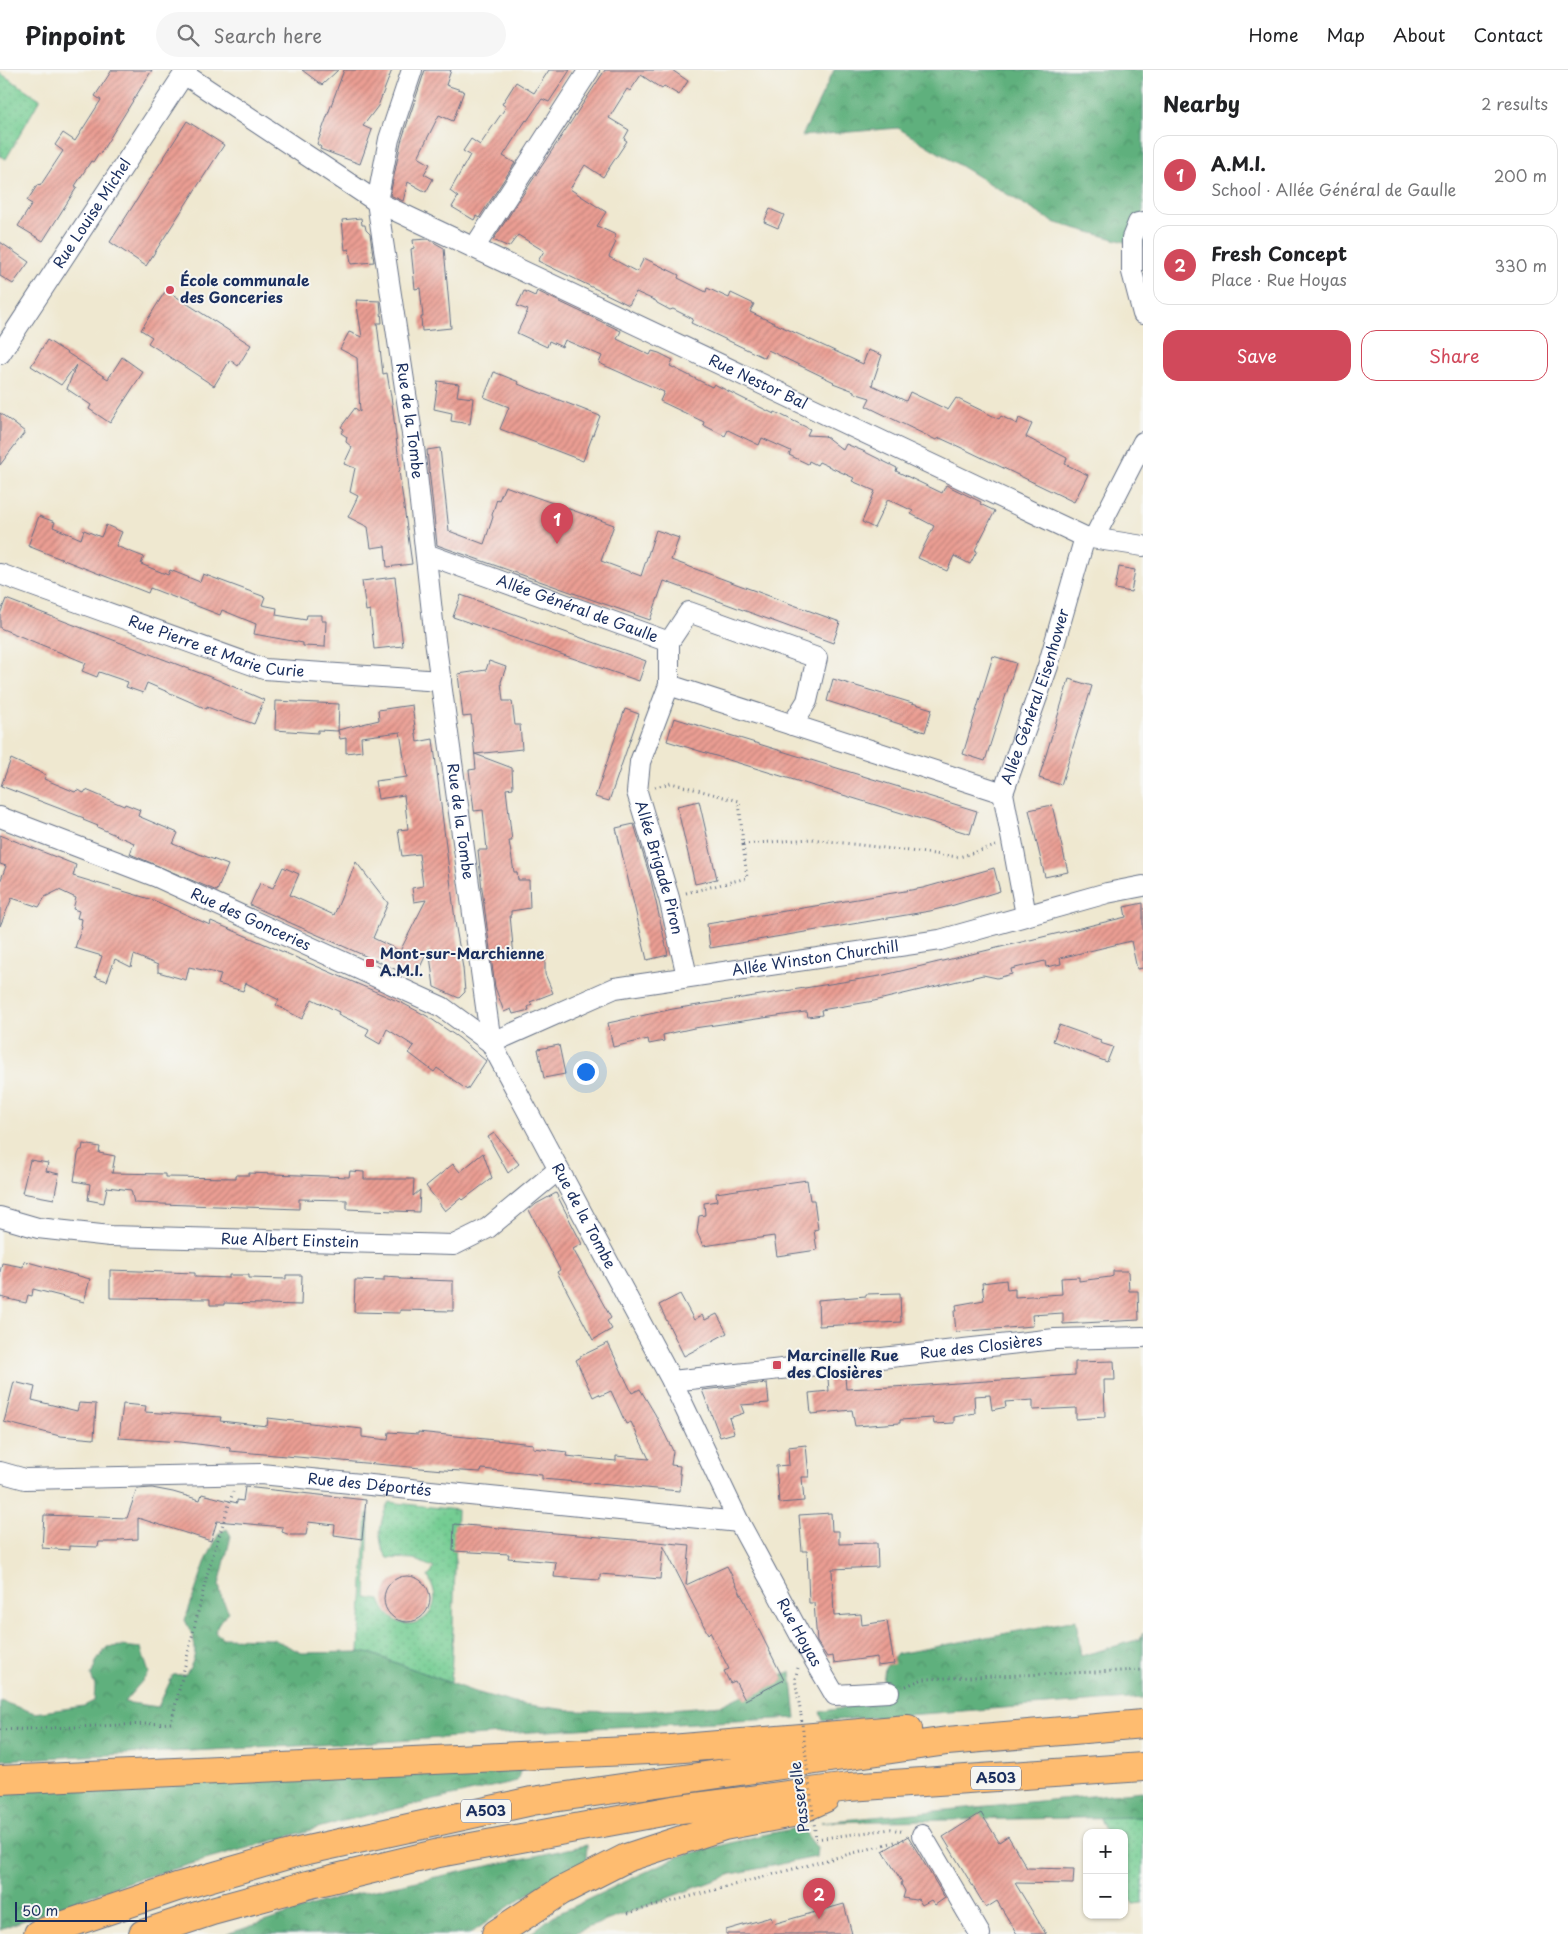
<!DOCTYPE html>
<meta charset="utf-8">
<style>
:root{--surface:#fff;--page:#f6f6f6;--text:#202124;--muted:#757577;--line:#e0e0e0;--accent:#d1495b}
body{margin:0;font-family:"Playpen Sans",sans-serif;background:var(--page);color:var(--text)}
.controls{position:absolute;right:15px;bottom:15px;display:grid;overflow:hidden;border-radius:10px;box-shadow:0 1px 4px #0004}
.controls button{width:45px;height:45px;display:grid;place-items:center;padding:0;border:0;border-bottom:1px solid var(--line);background:var(--surface);color:var(--text);font:25px sans-serif}
.scale{position:absolute;left:15px;bottom:12px;width:132px;box-sizing:border-box;padding-left:5px;border:2px solid #1b2f5e;border-top:0;font-size:14px;line-height:18px;white-space:nowrap;color:#1b2f5e;-webkit-text-stroke:4px #f6f6f2;paint-order:stroke}
.you{position:absolute;left:585px;top:1001px;width:18px;height:18px;margin:-12px;border:4px solid #fff;border-radius:50%;background:#1a73e8;box-shadow:0 0 0 8px #1a73e833}
.badge{display:grid;place-items:center;width:32px;height:32px;border-radius:50%;background:var(--accent);color:#fff;font-size:16px;font-weight:700}
.pin{position:absolute;translate:-50% -41px;filter:drop-shadow(0 1px 2px #0008)}
.pin::after{content:'';position:absolute;top:26px;width:18px;height:15px;background:inherit;clip-path:polygon(0 0,100% 0,50% 100%)}
.list{margin:0;padding:0;list-style:none}
h2{display:flex;justify-content:space-between;align-items:center;height:65px;margin:0;padding:0 20px;font-size:21px}
h2 small{font-size:16px;font-weight:400;color:var(--muted)}
.list li{display:grid;grid-template-columns:32px 1fr auto;gap:15px;align-items:center;box-sizing:border-box;height:80px;margin:0 10px 10px;padding:0 10px;border:1px solid var(--line);border-radius:15px}
.list b{display:block;font-size:19px;white-space:nowrap}
.list p{margin:0;font-size:16px;white-space:nowrap;color:var(--muted)}
.list em{font-size:16px;font-style:normal;color:var(--muted)}
.actions{display:flex;gap:10px;padding:15px 20px}
.actions a{flex:1;padding:11px 0;border:1px solid var(--accent);border-radius:15px;text-align:center;font-size:18px;color:var(--accent)}
.actions .main{background:var(--accent);color:#fff}
.icon{flex:none;width:28px;height:28px;fill:none;stroke:currentColor;stroke-width:2;stroke-linecap:round;stroke-linejoin:round}
.map{position:relative;flex:none;width:1143px;height:1864px;overflow:hidden}
header{display:flex;align-items:center;gap:30px;box-sizing:border-box;height:70px;padding:0 25px;background:var(--surface);border-bottom:1px solid var(--line)}
header strong{font-size:24px}
nav{display:flex;gap:28px;margin-inline-start:auto;font-size:18px}
.search{width:350px;height:45px;background:var(--page);display:flex;align-items:center;gap:12px;box-sizing:border-box;padding:0 18px;border-radius:28px;color:var(--muted);font-size:19px}
main{display:flex}
aside{flex:1;background:var(--surface)}
.map>svg:first-child{display:block}
</style>
<header>
<strong>Pinpoint</strong>
<div class="search"><svg class="icon" aria-label="search" viewBox="0 0 24 24"><circle cx="10" cy="10" r="6"/><path d="M15 15l6 6"/></svg>Search here</div>
<nav><a>Home</a><a>Map</a><a>About</a><a>Contact</a></nav>
</header>
<main>
<div class="map">
<svg width="1143" height="1864" viewBox="0 0 1143 1864">
<defs>
<pattern id="grass-dots" width="8" height="8" patternUnits="userSpaceOnUse" patternTransform="scale(1.25)"><rect width="8" height="8" fill="#74cd93"/><path d="M2 2h.1M6 6h.1" fill="none" stroke="#64b081" stroke-width="1.8" stroke-linecap="round"/></pattern>
<pattern id="forest-crowns" width="20" height="18" patternUnits="userSpaceOnUse" patternTransform="scale(1.25)"><rect width="20" height="18" fill="#5fb07d"/><path d="M2 6a3 3 0 1 1 6 0M12 15a3 3 0 1 1 6 0" fill="none" stroke="#4e906a"/></pattern>
<pattern id="building-hatch" width="6" height="6" patternUnits="userSpaceOnUse" patternTransform="scale(1.25)"><rect width="6" height="6" fill="#eb9e93"/><path d="M-1 1l2-2M0 6l6-6M5 7l2-2" fill="none" stroke="#be817b"/></pattern>
</defs>
<rect width="100%" height="100%" fill="#f6f6f2"/>
<filter id="ink" filterUnits="userSpaceOnUse"><feTurbulence type="fractalNoise" baseFrequency=".02" numOctaves="2"/><feDisplacementMap in="SourceGraphic" scale="10" xChannelSelector="R" yChannelSelector="G"/><feConvolveMatrix kernelMatrix="1 2 1 2 8 2 1 2 1" color-interpolation-filters="sRGB"/></filter>
<filter id="wash" filterUnits="userSpaceOnUse"><feTurbulence type="fractalNoise" baseFrequency=".0096" numOctaves="4" result="noise"/><feDisplacementMap in="SourceGraphic" scale="20" xChannelSelector="R" yChannelSelector="G"/><feGaussianBlur stdDeviation="1.12" result="paint"/><feColorMatrix in="noise" values="0 0 0 0 0 0 0 0 0 0 0 0 0 0 0 0 0 1.4 0 .05"/><feComposite in="paint" operator="in"/></filter>
<g filter="url(#wash)">
<rect width="100%" height="100%" fill="#efe8d0"/>
<path fill="url(#grass-dots)" stroke="#487e78" d="M0,3L40,29L6,89L0,86Z
M389,1432L457,1440L451,1613L372,1584L359,1582L367,1444L369,1443L366,1528L380,1530C396,1576 454,1548 428,1507L434,1498L414,1489L388,1488C375,1472 380,1449 389,1432Z
M1099,1746L1143,1747V1833L1133,1834L1124,1810V1763H1106Z"/>
<path fill="url(#forest-crowns)" stroke="#3d706e" d="M834,0H1143V177L1053,152L898,58L802,66Z
M227,1459L231,1466L219,1515L222,1529L229,1542L220,1551L215,1562L223,1568L273,1569L302,1583L359,1582L372,1584L469,1620L514,1633L576,1641L630,1642L722,1635L791,1601L796,1648L593,1658L380,1672L0,1690V1631L35,1643L84,1636L94,1631L95,1616L91,1606L96,1592L107,1577L123,1576L141,1578L149,1603L124,1632L158,1637L173,1605L186,1604C200,1582 196,1572 185,1550L205,1493L219,1463Z
M1076,1550L1081,1586L1140,1569L1143,1563V1628L823,1651L820,1642L880,1631L885,1598L897,1584Z
M523,1693L517,1711L339,1752L128,1812L0,1859V1721Z
M1143,1721V1747L821,1752Z
M801,1757L817,1778L816,1787L732,1804L571,1864H530L553,1846L677,1787L758,1766Z
M587,1775L586,1792L544,1814L511,1835L470,1864H227L337,1828Z"/>
<g id="blocks">
<path fill="url(#building-hatch)" d="M112,0H152L100,84H98L93,92L91,91L75,116L77,117L43,171L18,156L32,134L27,131L38,114L40,116L63,81L55,75L63,63L75,71L101,30L95,26Z
M302,0H338L322,15Z
M344,0H392L378,36L363,56L372,60L360,94L320,79L321,77L317,74Z
M425,0H451L446,15L464,21L453,51L439,45L418,87L430,94L424,104L433,109L426,122L408,112L403,131L390,125L401,72Z
M549,0H570L549,32L542,29L527,51L526,50L503,86L515,93L479,148L476,146L474,150L452,137L458,127L450,121L470,85L463,81L471,69L480,75L506,37L502,34L516,12L534,23Z
M605,0H672L688,11L679,25L664,16L662,19L641,5L630,21L627,19L609,48L629,60L624,69L627,71L603,107L585,95L570,119L606,142L597,156L616,165L613,170L616,172L609,187L637,202L644,188L679,205L678,208L706,222L707,218L729,228L731,223L754,234L750,242L863,294L868,280L882,285L872,315L906,331L910,322L948,340L956,328L999,349L1001,346L1017,354L1019,348L1032,354L1026,367L1067,388L1065,394L1088,405L1074,432L964,379L940,368L936,370L866,336L870,328L854,323V321L833,313L834,312L768,280L765,288L691,253L693,249L673,239L670,240L657,233L656,231L636,222L629,235L538,191L544,181L518,165L509,177L493,170Z
M187,51L224,75L146,196L110,172Z
M770,139L784,145L778,158L764,152Z
M361,148L362,155H365L366,160L370,164L374,192L351,194L349,179L345,180L342,150Z
M428,169L444,178L451,258L422,261L421,247H423L420,218L415,219L411,179L414,178L413,170Z
M0,172L29,192L13,214L0,206Z
M166,220L251,275L238,296L230,290L214,316L148,273L152,267L141,260Z
M524,221L535,226L537,221L621,261L617,269L650,285L652,281L659,283L673,290L670,296L712,317L714,314L774,344L775,342L810,359L807,365L825,366L843,380L846,374L863,381L897,398L896,401L942,423L946,415L981,432L980,434L995,441L975,480L977,481L970,494L954,486L947,501L918,488L934,456L911,444L913,441L888,429L874,458L862,452L875,421L852,411L854,408L819,392L817,395L809,391L808,394L789,385L791,381L762,368L759,375L728,360L725,366L703,355L704,352L660,331L664,322L599,293L602,286L565,270L562,277L549,271L547,277L517,263L528,240L517,236Z
M356,230L380,231L382,253H377L383,304L387,303L392,333L400,400L399,401L412,494L387,497L385,476L371,478L368,457L348,447L358,426L350,422L355,398L344,394L352,377L346,372L347,367L341,363L344,359L341,357L355,338L360,342L357,288L340,279L349,262L362,267Z
M47,270L108,309L122,287L143,302L110,353L89,339L91,335L67,319L76,295L61,315L31,296Z
M494,302L519,312L518,314L600,346L583,391L500,359L509,337L484,327Z
M438,311L459,314L457,326L473,328L470,354L451,351L452,343L434,339Z
M0,343L25,362L0,395Z
M440,378L449,461L484,474L493,447L492,445L497,429L499,430L505,416L614,455L601,491L641,506L656,460L679,468L671,490L840,552L833,573L664,511L650,550L437,475L427,380Z
M39,446L55,452L53,457L81,469L84,460L101,467L106,455L122,462L116,476L144,487L141,494L168,505L170,500L200,512L203,504L265,527L262,535L277,538L276,545L306,550L307,545H322V551H326L325,577L303,576V573L254,564L256,554L222,540L220,545L150,518L148,523L28,476Z
M1119,497L1135,500L1131,522L1115,519Z
M395,507L403,576L374,579L370,540L366,541L362,511Z
M461,525L646,591L639,611L453,547Z
M6,529L218,610L264,630L254,654L207,637V639L147,613L143,623L126,617L128,612L99,602L97,607L82,601L86,593L0,558V544Z
M993,586L1016,593L985,691L963,684Z
M489,591L506,597L501,612L503,631H512L515,655H520L522,679L475,684L512,698L513,718L506,719L512,771H509L514,802H517L518,810H529L530,838L511,841V845H510L514,887L545,883V904L553,923L530,932L532,935L528,937L529,940L513,944L511,939L504,942L495,917L482,819L478,780H487L483,740L474,741L469,700L476,699L471,646L463,647L458,604L486,600Z
M833,609L932,639L925,662L827,631Z
M1069,609L1092,616L1061,715L1039,708Z
M276,631L339,634L338,661L318,660V663L275,660Z
M412,635L417,672L433,669L456,858L463,898L465,922L459,928L434,917L429,878L415,908L250,835L260,813L273,818L283,797L299,804L290,825L334,845L356,792L388,833L373,868L400,881L426,830L414,832L412,818L423,816L419,784L402,786L401,780L398,760L408,759L404,725L378,729L375,711L407,707L400,662L361,667L362,681L346,683V668L340,669L338,660L379,650L378,640Z
M625,639L639,644L609,731L595,727Z
M674,648L977,741L970,764L667,671Z
M11,689L46,705L44,709L75,722L77,720L84,723L86,720L124,736L125,734L140,740L138,746L178,763L173,774L228,795L217,821L130,784L134,773L97,757L98,756L83,750L84,748L1,716Z
M699,731L717,809L695,814L677,736Z
M1052,735L1068,802L1045,807L1029,740Z
M634,754L651,810L668,885L647,890L616,758Z
M0,765L76,795L73,806L153,830L210,855L211,851L402,933L427,946L459,968L486,991L467,1020L437,998L434,1002L409,983L414,976L387,959L380,974L366,966L369,959L338,944L339,942L312,929L302,949L276,935L279,930L246,913L243,921L218,914L221,904L189,897L186,910L158,902V895L134,885L131,897L115,889L107,911L95,907L102,886L75,878L82,856L81,855L82,849L77,848L79,841L73,839L76,828L59,820L45,827L39,837L12,828L0,856V812L6,796L0,794Z
M994,798L1000,821L954,835L930,841L710,878L707,854L923,818Z
M1143,833V898L1137,899L1131,871L1060,888L1061,894L1046,897L1045,891L1011,899L1012,904L997,908L983,905L874,931L821,940L822,945L808,947L807,942H805L694,958L663,965L664,971L649,974L648,969L613,977L608,953L673,939L880,906L1126,847L1124,837Z
M1059,955L1101,970L1100,973L1113,977L1107,992L1053,971Z
M559,975L565,1004L544,1008L538,979Z
M494,1063L519,1094L508,1103L488,1067Z
M83,1074L100,1077L99,1083L115,1086L112,1103L165,1104V1107L236,1108V1105H249V1103L349,1107L350,1101L364,1102V1109H414L413,1126L420,1120L419,1142L347,1139V1130L299,1129V1139L134,1133L131,1120L107,1117L104,1133L88,1130L90,1114L74,1111L78,1085L80,1080H82Z
M483,1083L492,1108L463,1130L461,1128L445,1141L426,1116L453,1094L460,1102Z
M30,1090L48,1093L46,1101L59,1104L54,1129L22,1123Z
M807,1110L810,1130H814L818,1159L814,1160L817,1180L777,1186L774,1166L703,1176L697,1162L699,1146L705,1145L704,1133L717,1131L716,1123Z
M556,1123L582,1174L573,1179L611,1248L607,1251L612,1259L593,1270L557,1202L560,1200L529,1140L536,1134Z
M24,1191L90,1209L84,1232L33,1219L32,1226L28,1225L26,1233L0,1227V1202L2,1193L23,1197Z
M110,1200L195,1203V1207L229,1208V1205H249V1208L286,1209V1205H302L301,1235L224,1233V1235H210V1229L110,1228Z
M1113,1201H1128L1129,1221H1138L1139,1250L1063,1254V1243L1032,1245L1033,1256L956,1262L954,1241H957L956,1235L984,1230L982,1213L1006,1210L1007,1220L1015,1219V1227L1062,1224L1061,1208L1079,1207V1211L1110,1207L1113,1206Z
M384,1207L400,1208V1209L453,1211V1241L400,1240V1243L354,1242L355,1210L384,1211Z
M900,1223L901,1252L819,1256L818,1230L866,1226V1224Z
M680,1224L694,1250L702,1245L705,1250L717,1244L727,1263L684,1286L659,1235Z
M608,1273L632,1323L640,1319L655,1344L673,1381L671,1395L680,1396L679,1404H681L680,1421L542,1409V1405L482,1399L481,1402L443,1400L230,1381V1378L181,1372L119,1368L123,1334L146,1336L145,1342L221,1347L220,1351L267,1356L268,1348L362,1359V1367L388,1370L389,1362L418,1364V1362L533,1374V1378L567,1382L566,1386L616,1391V1386L649,1389L631,1352L626,1354L611,1321L600,1326L599,1324L593,1327L576,1290L581,1287V1286Z
M1114,1291L1115,1310H1104L1105,1347L1076,1349V1338L1033,1340V1330L1005,1332L1006,1337L992,1340L990,1325L974,1326L975,1343L954,1347V1353L934,1354L933,1348L900,1350V1353L855,1356L852,1340L811,1344L809,1323L829,1321L828,1308L845,1306L846,1319L913,1316L1075,1305V1292Z
M14,1312L35,1317L32,1330L77,1341L79,1333L96,1334L94,1369L60,1366L4,1352Z
M767,1313L769,1333L741,1335L744,1343L729,1348L734,1363L720,1367L702,1320Z
M806,1375L809,1407H802L804,1431L779,1433L776,1396L789,1395L788,1377Z
M245,1417L366,1430L362,1469L334,1465L335,1455L308,1452L306,1465H290L282,1462L283,1457L217,1451L211,1471L138,1448V1469L119,1470L118,1472H99L98,1477L69,1476V1480L42,1478L44,1445L127,1448L137,1419L152,1418L173,1422L200,1430L202,1424L237,1433V1430L243,1431Z
M831,1443L832,1461H839V1474L877,1473L878,1497L832,1499L834,1546L861,1544L862,1555L887,1551L894,1594L877,1596V1587L834,1593L833,1586L827,1587L817,1572L814,1533H809L807,1481H802L799,1445Z
M454,1454L690,1475L686,1515L727,1496L784,1610L745,1630L735,1611L730,1613L724,1601L729,1599L710,1562L708,1564L663,1475L660,1509L600,1504V1510L567,1508L554,1507L556,1492L508,1488L509,1484L453,1481Z
M384 1529a23 23 0 1 1 46 0a23 23 0 1 1-46 0Z
M981,1743L999,1772L1008,1766L1027,1798L1074,1799L1073,1814L1015,1813L1046,1864H1017L997,1831L986,1838L943,1767Z
M908,1766L945,1828L935,1835L931,1830L922,1835L918,1829L915,1830L903,1828L905,1821L901,1814L902,1812L883,1781Z
M844,1834L852,1864H726V1860L771,1847L773,1854Z"/>
</g>
</g>
<g filter="url(#ink)">
<use href="#blocks" fill-opacity="0" stroke="#657086" stroke-width="1"/>
<g fill="none" stroke-linecap="round" stroke-linejoin="round">
<g stroke="#657086" stroke-width="22">
<g id="street">
<path id="s1" d="M412,0L389,69L377,132L414,377L435,570L491,973L672,1311L739,1452L805,1574L835,1625L889,1622"/>
<path d="M1143,152L1138,153L1132,168V202L1143,244"/>
<path d="M474,178L589,0"/>
<path id="s2" d="M0,284L184,4L377,132L1085,467L1143,476"/>
<path d="M1094,468L1143,372"/>
<path id="s3" d="M426,484L669,572"/>
<path id="s4" d="M0,504L264,599L441,611"/>
<path id="s5" d="M669,572V615L640,692L637,722L669,828L687,906"/>
<path d="M669,572L689,542L817,588L807,631L792,655"/>
<path d="M669,615L1003,723"/>
<path id="s6" d="M0,747L157,807L442,937L491,973"/>
<path id="s7" d="M1026,845L1003,723L1048,596L1085,467"/>
<path id="s8" d="M491,973L615,918L940,870L1107,823L1143,816"/>
<path id="s9" d="M0,1147L38,1158L110,1166L454,1175L488,1158L558,1100"/>
<path id="s10" d="M672,1311L1055,1269L1143,1267"/>
<path id="s11" d="M0,1402L25,1409L261,1404L739,1452"/>
<path d="M922,1765L980,1864"/>
</g>
</g>
<g stroke="#657086" stroke-width="30">
<path id="highway" d="M0,1710L671,1679L908,1659
M38,1864L177,1817L294,1783L532,1731L947,1671L1143,1654
M143,1864L212,1841L311,1814L439,1783L673,1740L849,1717L1143,1697
M496,1864L561,1821L626,1788L724,1756L792,1743L825,1728"/>
</g>
<path stroke="#657086" stroke-width="3" stroke-dasharray="1 4" stroke-linecap="butt" d="M655,717L671,713L739,731L743,774L811,769L959,787L996,776
M686,823L747,808L743,774
M798,1598L795,1609L801,1645
M906,1616L923,1609L1143,1600
M0,1660L171,1653L208,1501L233,1422
M816,1769L891,1759L905,1762
M628,1843L906,1769"/>
<use href="#street" stroke="#fff" stroke-width="20"/>
<use href="#highway" stroke="#febc70" stroke-width="28"/>
<path stroke="#657086" stroke-width="3" stroke-dasharray="1 4" stroke-linecap="butt" d="M801,1645L816,1769"/>
</g>
</g>
<g fill="#d1495b" stroke="#f6f6f2" stroke-width="2">
<circle cx="170" cy="220" r="5"/>
<rect x="365" y="888" width="10" height="10" rx="2.5"/>
<rect x="772" y="1290" width="10" height="10" rx="2.5"/>
</g>
<g text-anchor="middle" stroke-width="4" stroke-linejoin="round" paint-order="stroke">
<g fill="#f6f6f2" stroke="#5d6b8a" stroke-width="1">
<rect x="971" y="1696.5" width="50" height="23" rx="4"/>
<rect x="461" y="1729.5" width="50" height="23" rx="4"/>
</g>
<g font-size="14" font-weight="bold" fill="#1b2f5e">
<text x="996" y="1713">A503</text>
<text x="486" y="1746">A503</text>
</g>
<g font-size="15" fill="#1b2f5e" stroke="#f6f6f2">
<text dy="5" stroke="none"><textPath href="#s2" startOffset="168">Rue Louise Michel</textPath></text>
<text dy="5" stroke="none"><textPath href="#s2" startOffset="988">Rue Nestor Bal</textPath></text>
<text dy="5" stroke="none"><textPath href="#s1" startOffset="358">Rue de la Tombe</textPath></text>
<text dy="5" stroke="none"><textPath href="#s3" startOffset="161">Allée Général de Gaulle</textPath></text>
<text dy="5" stroke="none"><textPath href="#s4" startOffset="229">Rue Pierre et Marie Curie</textPath></text>
<text dy="5" stroke="none"><textPath href="#s7" startOffset="226">Allée Général Eisenhower</textPath></text>
<text dy="5" stroke="none"><textPath href="#s1" startOffset="762">Rue de la Tombe</textPath></text>
<text dy="5" stroke="none"><textPath href="#s5" startOffset="234">Allée Brigade Piron</textPath></text>
<text dy="5" stroke="none"><textPath href="#s6" startOffset="271">Rue des Gonceries</textPath></text>
<text dy="5" stroke="none"><textPath href="#s8" startOffset="338">Allée Winston Churchill</textPath></text>
<text dy="5" stroke="none"><textPath href="#s1" startOffset="1182">Rue de la Tombe</textPath></text>
<text dy="5" stroke="none"><textPath href="#s9" startOffset="292">Rue Albert Einstein</textPath></text>
<text dy="5" stroke="none"><textPath href="#s10" startOffset="311">Rue des Closières</textPath></text>
<text dy="5" stroke="none"><textPath href="#s11" startOffset="371">Rue des Déportés</textPath></text>
<text dy="5" stroke="none"><textPath href="#s1" startOffset="1651">Rue Hoyas</textPath></text>
<text transform="translate(800 1727) rotate(-97)" y="5">Passerelle</text>
</g>
<g font-size="15" font-weight="bold" fill="#1b2f5e" stroke="#f6f6f2" text-anchor="start">
<text x="180" y="216">École communale<tspan x="180" dy="17">des Gonceries</tspan></text>
<text x="380" y="889">Mont-sur-Marchienne<tspan x="380" dy="17">A.M.I.</tspan></text>
<text x="787" y="1291">Marcinelle Rue<tspan x="787" dy="17">des Closières</tspan></text>
</g>
</g>
</svg>
<div class="controls">
<button>+</button>
<button>−</button>
</div>
<div class="scale">50 m</div>
<div class="you"></div>
<div class="pin badge" style="left:557px;top:474px">1</div>
<div class="pin badge" style="left:819px;top:1849px">2</div>
</div>
<aside>
<h2>Nearby<small>2 results</small></h2>
<ul class="list">
<li><span class="badge">1</span><div><b>A.M.I.</b><p>School · Allée Général de Gaulle</p></div><em>200 m</em></li>
<li><span class="badge">2</span><div><b>Fresh Concept</b><p>Place · Rue Hoyas</p></div><em>330 m</em></li>
</ul>
<div class="actions"><a class="main">Save</a><a>Share</a></div>
</aside>
</main>
